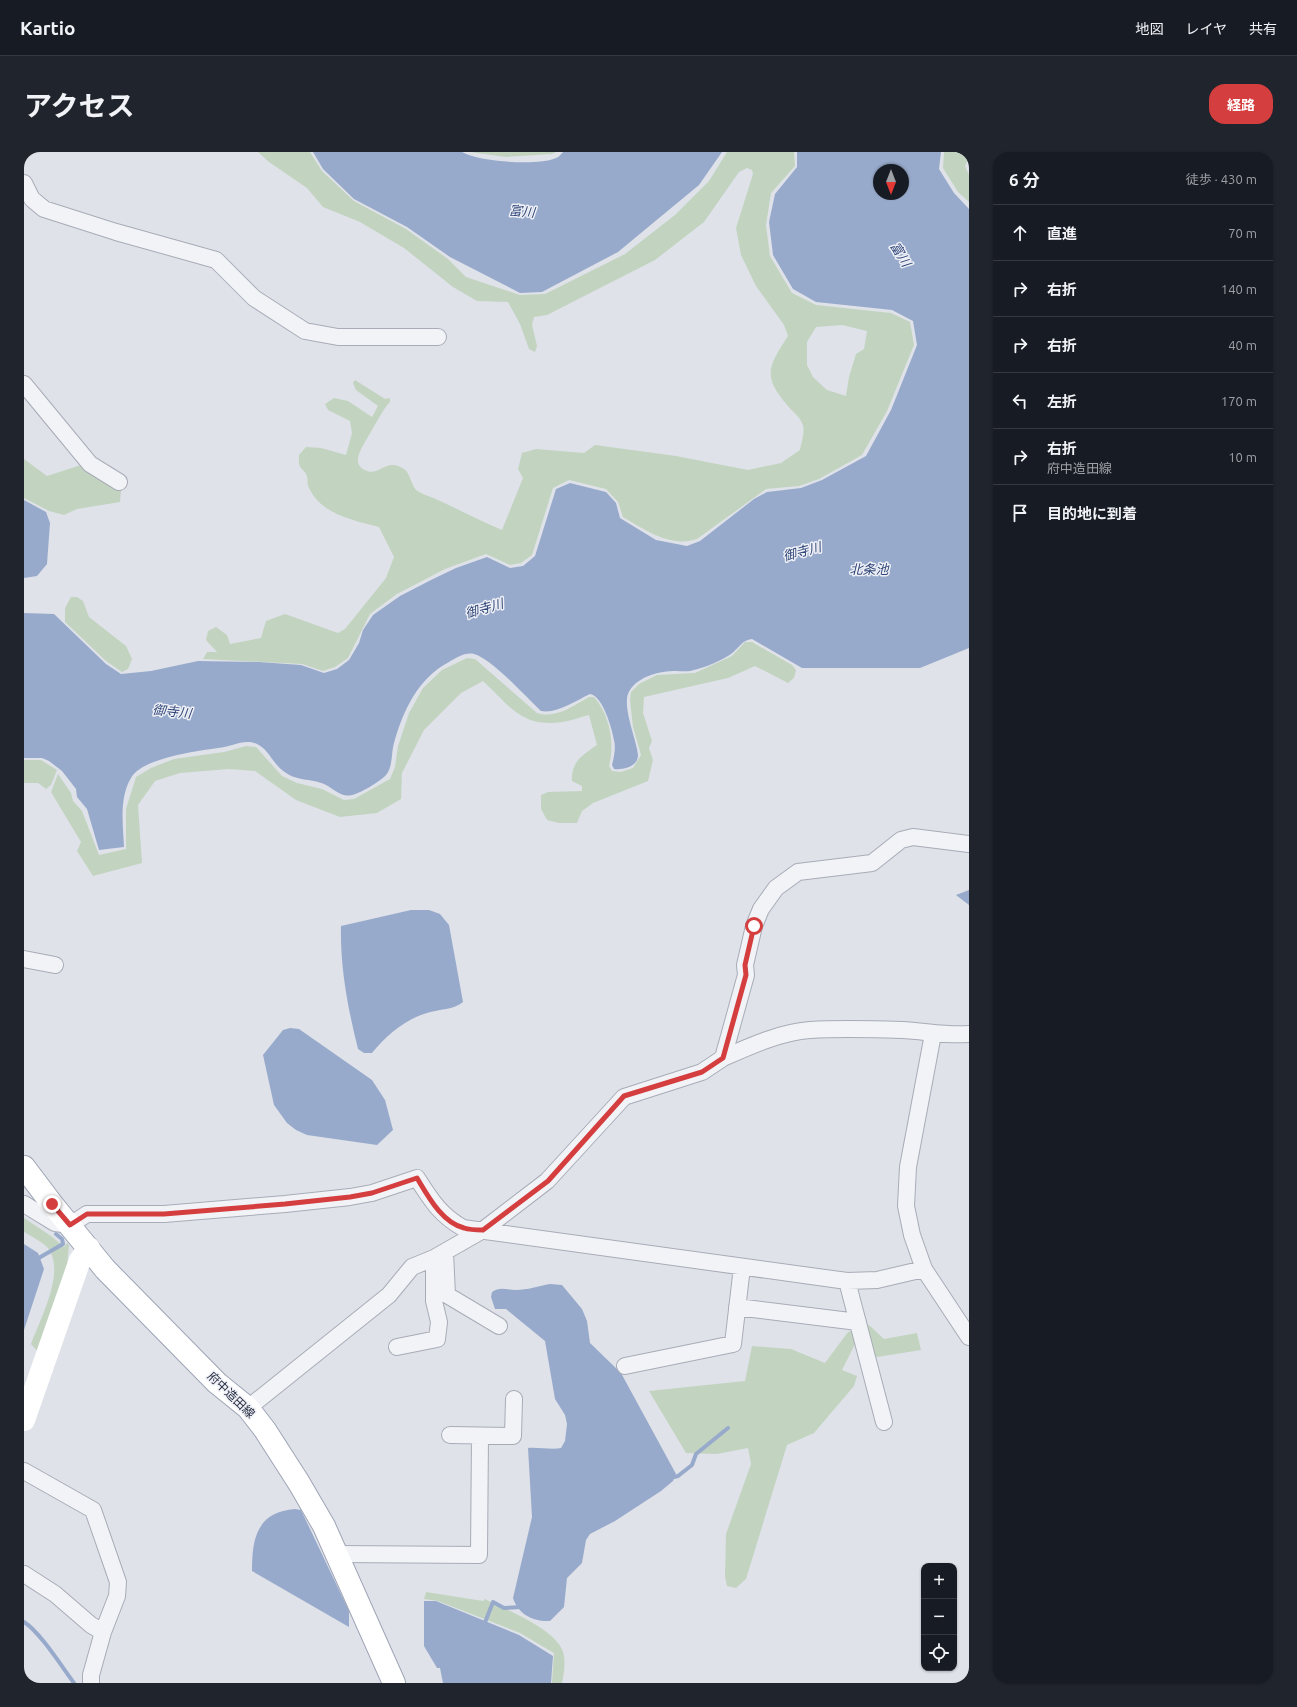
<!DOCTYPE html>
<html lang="ja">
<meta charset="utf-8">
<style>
:root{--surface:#171b24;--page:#20242c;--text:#f1f3f6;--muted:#9ea1a6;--line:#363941;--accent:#d53e3f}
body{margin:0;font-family:Ubuntu,"Noto Sans JP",sans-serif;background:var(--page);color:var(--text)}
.controls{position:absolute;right:12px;bottom:12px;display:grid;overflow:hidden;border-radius:8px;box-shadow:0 1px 3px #0004}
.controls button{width:36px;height:36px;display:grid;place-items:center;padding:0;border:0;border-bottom:1px solid var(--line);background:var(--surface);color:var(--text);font:20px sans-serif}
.compass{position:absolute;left:849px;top:12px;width:36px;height:36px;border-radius:50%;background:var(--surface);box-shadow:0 1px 3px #0004;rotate:180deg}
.stop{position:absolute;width:12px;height:12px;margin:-9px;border:3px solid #d53e3f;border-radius:50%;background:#fff}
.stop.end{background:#d53e3f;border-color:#fff;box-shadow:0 1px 4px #0008}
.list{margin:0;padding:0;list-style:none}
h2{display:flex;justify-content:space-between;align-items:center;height:52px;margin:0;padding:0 16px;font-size:17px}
h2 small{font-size:13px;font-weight:400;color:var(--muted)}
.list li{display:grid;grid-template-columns:26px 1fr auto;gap:12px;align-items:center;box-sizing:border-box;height:56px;padding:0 16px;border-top:1px solid var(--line)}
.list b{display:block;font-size:15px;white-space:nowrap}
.list p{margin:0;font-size:13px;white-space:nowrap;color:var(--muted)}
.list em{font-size:13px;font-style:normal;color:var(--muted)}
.icon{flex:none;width:22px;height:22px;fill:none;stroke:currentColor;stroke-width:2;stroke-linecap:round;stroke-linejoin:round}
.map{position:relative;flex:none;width:945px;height:1531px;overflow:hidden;border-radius:16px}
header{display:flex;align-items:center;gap:24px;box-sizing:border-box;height:56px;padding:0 20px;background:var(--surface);border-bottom:1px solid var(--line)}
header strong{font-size:19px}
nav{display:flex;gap:22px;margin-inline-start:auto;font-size:14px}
.intro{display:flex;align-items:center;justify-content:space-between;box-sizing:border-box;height:96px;padding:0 24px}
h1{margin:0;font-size:28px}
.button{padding:10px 18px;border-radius:16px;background:var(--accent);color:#fff;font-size:14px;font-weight:700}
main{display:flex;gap:24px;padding:0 24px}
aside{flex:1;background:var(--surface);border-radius:16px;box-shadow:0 1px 3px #0004}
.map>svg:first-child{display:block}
</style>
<header>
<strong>Kartio</strong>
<nav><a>地図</a><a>レイヤ</a><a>共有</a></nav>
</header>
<div class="intro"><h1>アクセス</h1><a class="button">経路</a></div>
<main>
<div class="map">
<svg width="945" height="1531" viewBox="0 0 945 1531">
<rect width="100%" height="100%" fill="#dfe2e9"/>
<path fill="#c2d4c0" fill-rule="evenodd" d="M234,0H286L298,19L330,49L382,77L424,107L442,125L496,143L521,142L601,102L651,63L685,29L703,0H770L771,14L747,41L742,73L746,104L768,141L792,153L867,161L886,170L890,193L863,259L838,303L795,327L775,334L742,337L673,387C647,396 621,378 599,365L594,350L582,337L545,328L529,336L508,403L497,411L486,413L462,402L421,417L373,442L346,462L324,506L311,515L299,519L278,512L179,507L183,500H193L182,488L184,479L192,475L203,483L206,492L237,486L242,469L261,462L314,481L321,477L362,426L370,405L355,375C329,368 298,363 285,336C283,333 284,328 283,324C279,314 274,320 275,303L282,295L297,296L322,303L328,281L326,269L304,258L301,252L310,246L324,249L348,265L354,254L332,238L329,231L331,228L361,247L366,246V250C357,260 352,272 345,283C340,293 324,312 343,319C355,324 363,305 380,317C386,321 387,332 392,338C397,342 408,345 414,348C436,358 456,369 478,378L499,326L494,317L498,301L512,297L560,301L571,293L652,304L724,318L757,311L776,298C777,291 782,278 778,271C776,265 768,259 764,254C738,224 744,215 764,184L760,173L732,134L717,103L712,76L729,22L728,18L723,16L715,20L680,70L631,108L523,163L510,165L508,173L513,194L511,200L505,197L496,172L484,150L453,149L429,135L380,96L336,70L299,55L283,36L245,10ZM818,173L843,179L840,197L832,202L825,225L822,244L803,238L789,225L783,213V190L792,175Z
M446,0H532L528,2L482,5Z
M920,0H945V6L941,14L945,23V50L934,40L919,16Z
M0,307L23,324L57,313L71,324L97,338L96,350L53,357L40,363L25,359L0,346Z
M47,445H53L59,449L65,465L102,494L108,507L104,517L98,520L82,509L41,470V456Z
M721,490H728L768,513L772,518L770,526L764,531L731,514L704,526L620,545L619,561L628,589L625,596L629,608L624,629L569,651L558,659L553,671H535L523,668L517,657V643L524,640L558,639V634L548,629C547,609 559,603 573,593L565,563C556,565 547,569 538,570C497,576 486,554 459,529L437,541L400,578L378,621L377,647L353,661L316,665L272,648L231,619L205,617L156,621L131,629L114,653L118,711L69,724L53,699L57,690L27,640L34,622L47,641L49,649L58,659L75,703L102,697V657L112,625L127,616L150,607L200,600L222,594L232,595L258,624L273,631L298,637L320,648L330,647L366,627L371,615L374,594L385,561L399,536L418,518L443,506L451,507L513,561C532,567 549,554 565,545H570C586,563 591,592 585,614L588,619L597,620L609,616L617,603L609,575L606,548L607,540L615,532L633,523L671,521L708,504Z
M0,608H17L33,618L27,633L22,637L14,631H0Z
M0,1066L27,1084L40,1095L43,1091L45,1093L43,1115L15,1201L7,1192C16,1167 43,1118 23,1095C17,1089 8,1085 0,1080Z
M845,1173L860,1187L893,1181L897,1198L853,1205L833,1188L818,1218L833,1224L830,1234L790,1281L763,1293L722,1427L712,1436L703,1434L701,1424L702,1382L727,1312L724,1296L693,1302L662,1301L625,1239L721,1229L728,1194L767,1197L801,1211L824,1180Z
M402,1440L459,1449L461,1447C482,1458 532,1477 539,1500C542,1510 540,1521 538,1531H528L530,1501L496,1481L414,1449L400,1447Z"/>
<path fill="#98aacb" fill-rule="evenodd" d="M289,0H438C455,10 514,14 532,6C535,5 537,2 539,0H698L675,33L594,100L518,140L496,141L426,105L383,75L330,47L299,17Z
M773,0H917L915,17L930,41L945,57V496L896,516H778L728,487C718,488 715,496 707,502C697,509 682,515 670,518C665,520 658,519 652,519C636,519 615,524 606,538C596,551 613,588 614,603C614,615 599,618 590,617L588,613C590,605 592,596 590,588C588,577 579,544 566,542C551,549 533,562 517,559C502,545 468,507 450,502C441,500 432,506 425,510C394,526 379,559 370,591C367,601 369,615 362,623C357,629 335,642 328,643C317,646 309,636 300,632C286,626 272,630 258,618C249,611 244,597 233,592C220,586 208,595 194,596C173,599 118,606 107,626C95,646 99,673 100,695L75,698L63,657L53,645L52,637L38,619L25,609L18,606H0V461L30,462L82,512L97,522L127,519L174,509L235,510L277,513L300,521L313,517L325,508L335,491L339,478L349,463L376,444L409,427L432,416L463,405L486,416L499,414L511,404L532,337L546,331L582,340L592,351L596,366L632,388L663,394L676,389L730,347L743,340L777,336L798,328L842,304L867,258L893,193L889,169L868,158L792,150L769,137L749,103L745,70L751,42L773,15ZM855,18H879V42H855Z
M0,348L22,360L26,371L23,412L13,424L0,426Z
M945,738V753L932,743Z
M387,758H405L416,762L425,773L439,850C430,858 415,857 403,861C381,867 362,884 348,901H340L334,897C324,857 316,815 317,774Z
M266,876L275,877L348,928L361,948L369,978L353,993L283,983L272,978L263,971L250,953L239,903L259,878Z
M0,1092L14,1101L20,1117L0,1178Z
M526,1132L538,1133L558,1157L563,1169L566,1191L597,1221L652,1322L649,1329L637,1339L591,1369L566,1382L562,1388L558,1411L543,1426L540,1455L526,1469C509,1470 494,1462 489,1446L508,1365L504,1296C515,1295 528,1298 537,1296L541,1289L543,1272L541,1263L531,1247L521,1189L482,1157H471L467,1145L468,1140C476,1134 483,1138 492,1138C503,1138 515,1134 526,1132Z
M271,1357L277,1358L325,1459V1475L228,1419C228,1386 233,1360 271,1357Z
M400,1449H412L495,1483L529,1504L527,1531H419L416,1516H413L400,1494Z"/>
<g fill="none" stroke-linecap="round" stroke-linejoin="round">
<path stroke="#98aacb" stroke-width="4" d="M13,1107L39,1092L38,1087L32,1082
M646,1326L654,1324L668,1313L672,1302L704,1276
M0,1470C16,1480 38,1515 50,1531
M460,1473L469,1450L480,1456L497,1455"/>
<g stroke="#a8acb7" stroke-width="18">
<path id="street" d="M0,31L8,47L20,57L92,80L192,108L230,146L281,179L314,185H414
M0,232L66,312L95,330
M0,807L31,813
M699,906C726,894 757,880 786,878C816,876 848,877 878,878C901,879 922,884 945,882
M0,1052L31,1071L46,1073L63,1062H140L261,1052L326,1045L348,1041L393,1026C407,1048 416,1063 439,1076L823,1129L853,1128L900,1117L945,1185
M421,1100L423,1143L475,1174
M900,1117L888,1083L882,1054L884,1015L909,882
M823,1129L860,1270
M713,1155L834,1170
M373,1195L413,1187L415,1170L410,1149V1106
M601,1214L709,1192L718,1115
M224,1256L365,1143L388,1115L410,1106L459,1078L523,1029L600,945L678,920L699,906L722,823L721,813L730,774L737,757L752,736L774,720L848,711L877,688L889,685L945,692
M426,1283L489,1284L490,1247
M0,1319L69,1358L94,1430L93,1444L79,1480L67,1523V1531
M313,1402L455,1403L456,1284
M0,1422L31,1442L67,1473L79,1480"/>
</g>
<g stroke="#9ea4b6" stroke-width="24">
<path id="primary" d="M0,1015L28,1052L81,1117L193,1231L224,1256L241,1278L275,1331L300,1374L370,1531"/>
</g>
<use href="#street" stroke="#f2f3f7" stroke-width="16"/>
<path stroke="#fff" stroke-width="22" d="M0,1268L56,1108L65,1096"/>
<use href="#primary" stroke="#fff" stroke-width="22"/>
</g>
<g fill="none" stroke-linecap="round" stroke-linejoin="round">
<path stroke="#d53e3f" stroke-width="5" d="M28,1052L46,1073L63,1062H140L261,1052L326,1045L348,1041L393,1026C404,1044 418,1071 440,1076C446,1078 453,1078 459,1078L524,1029L600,944L678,920L699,906L722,823L721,813L730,774"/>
</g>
<g text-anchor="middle" stroke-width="3" stroke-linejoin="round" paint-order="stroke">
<g font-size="12" fill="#272d41" stroke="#eff1f7">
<text transform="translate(207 1243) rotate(44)" y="4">府中造田線</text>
</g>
<g font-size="13" font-style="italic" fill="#2f4577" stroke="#eff1f7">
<text transform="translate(498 59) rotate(5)" y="5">富川</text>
<text transform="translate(877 102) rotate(58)" y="5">富川</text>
<text transform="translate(778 399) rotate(-15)" y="5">御寺川</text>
<text x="845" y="422">北条池</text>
<text transform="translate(460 456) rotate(-16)" y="5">御寺川</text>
<text transform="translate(148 559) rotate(6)" y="5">御寺川</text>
</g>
</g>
</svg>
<div class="controls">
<button>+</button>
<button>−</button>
<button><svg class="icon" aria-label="locate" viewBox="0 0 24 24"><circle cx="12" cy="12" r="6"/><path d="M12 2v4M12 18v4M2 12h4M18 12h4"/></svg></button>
</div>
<svg class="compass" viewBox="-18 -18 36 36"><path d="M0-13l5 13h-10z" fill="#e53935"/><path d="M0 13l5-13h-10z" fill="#9ea1a6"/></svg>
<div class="stop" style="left:730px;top:774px"></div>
<div class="stop end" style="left:28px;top:1052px"></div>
</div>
<aside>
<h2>6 分<small>徒歩 · 430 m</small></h2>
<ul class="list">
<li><svg class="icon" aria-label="ahead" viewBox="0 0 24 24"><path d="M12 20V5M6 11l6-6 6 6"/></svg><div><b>直進</b></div><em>70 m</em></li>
<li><svg class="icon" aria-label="right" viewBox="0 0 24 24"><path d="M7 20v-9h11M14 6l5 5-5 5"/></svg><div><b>右折</b></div><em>140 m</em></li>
<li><svg class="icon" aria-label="right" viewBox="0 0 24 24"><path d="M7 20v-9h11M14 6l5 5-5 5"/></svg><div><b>右折</b></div><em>40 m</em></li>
<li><svg class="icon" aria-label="left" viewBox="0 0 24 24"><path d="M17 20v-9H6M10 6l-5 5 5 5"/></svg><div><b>左折</b></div><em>170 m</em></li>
<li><svg class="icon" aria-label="right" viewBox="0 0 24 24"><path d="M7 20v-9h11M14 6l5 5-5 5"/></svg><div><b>右折</b><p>府中造田線</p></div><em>10 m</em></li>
<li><svg class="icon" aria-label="arrive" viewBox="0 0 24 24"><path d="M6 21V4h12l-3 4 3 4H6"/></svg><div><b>目的地に到着</b></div></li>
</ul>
</aside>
</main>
